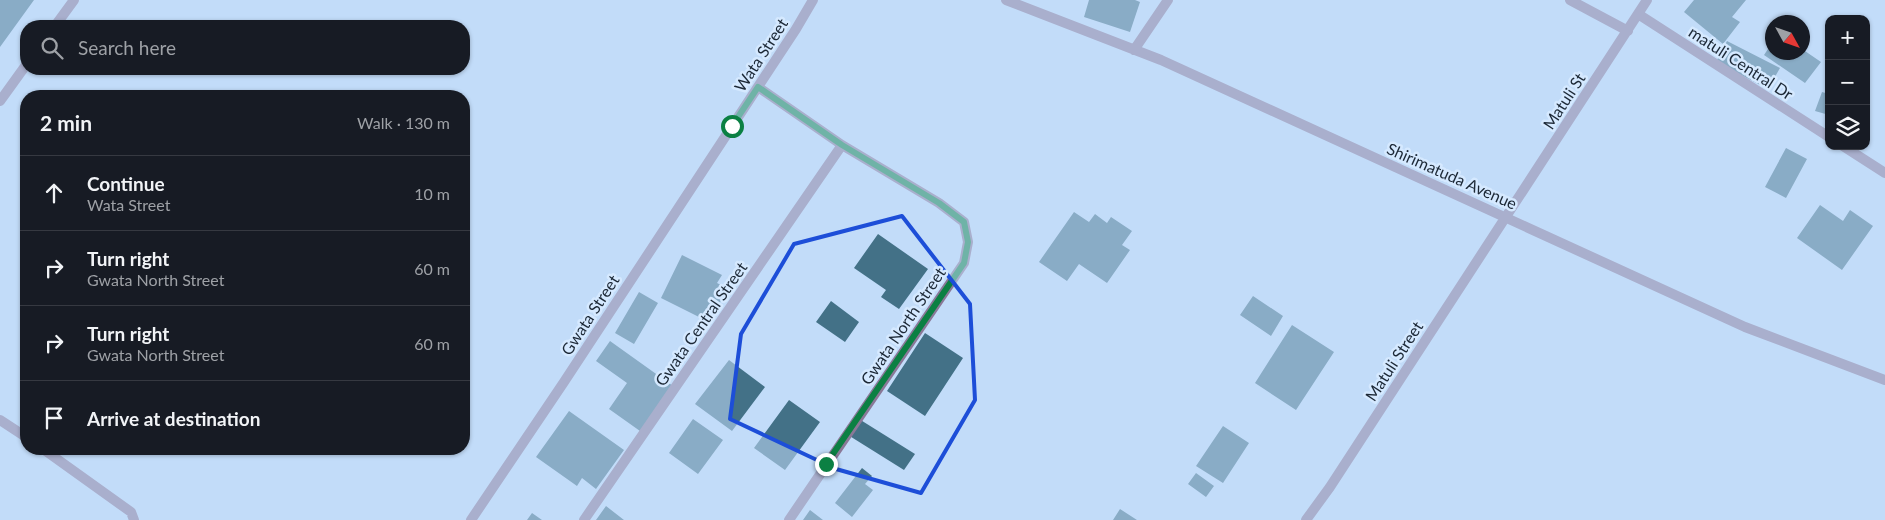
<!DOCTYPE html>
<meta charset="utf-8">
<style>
:root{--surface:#171b24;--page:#242831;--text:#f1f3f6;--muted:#9ea1a6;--line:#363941}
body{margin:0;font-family:Lato,sans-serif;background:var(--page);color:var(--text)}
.controls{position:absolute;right:15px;top:15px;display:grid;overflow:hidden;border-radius:10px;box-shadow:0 1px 4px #0004}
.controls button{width:45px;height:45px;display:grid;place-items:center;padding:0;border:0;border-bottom:1px solid var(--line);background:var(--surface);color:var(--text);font:25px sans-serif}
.compass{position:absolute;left:1765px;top:15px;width:45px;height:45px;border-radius:50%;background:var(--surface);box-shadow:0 1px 4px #0004;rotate:130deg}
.stop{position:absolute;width:15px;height:15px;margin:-11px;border:4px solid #0b8043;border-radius:50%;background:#fff}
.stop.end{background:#0b8043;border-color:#fff;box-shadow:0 1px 5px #0008}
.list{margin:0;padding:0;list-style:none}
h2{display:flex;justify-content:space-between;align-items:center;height:65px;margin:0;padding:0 20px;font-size:21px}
h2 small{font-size:16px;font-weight:400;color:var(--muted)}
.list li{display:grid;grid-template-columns:32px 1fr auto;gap:15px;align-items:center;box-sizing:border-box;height:75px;padding:0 20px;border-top:1px solid var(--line)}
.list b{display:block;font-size:19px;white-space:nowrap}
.list p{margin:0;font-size:16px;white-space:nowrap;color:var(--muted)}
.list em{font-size:16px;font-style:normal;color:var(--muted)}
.icon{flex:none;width:28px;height:28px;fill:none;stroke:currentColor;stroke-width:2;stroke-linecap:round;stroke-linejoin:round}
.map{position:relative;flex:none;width:1885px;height:520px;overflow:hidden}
.search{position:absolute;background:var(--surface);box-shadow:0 1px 4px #0004;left:20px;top:20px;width:450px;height:55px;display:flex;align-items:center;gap:12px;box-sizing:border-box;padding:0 18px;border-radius:20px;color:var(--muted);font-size:19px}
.panel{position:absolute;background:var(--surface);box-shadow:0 1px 4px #0004;left:20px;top:90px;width:450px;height:365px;border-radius:20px}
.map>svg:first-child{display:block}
</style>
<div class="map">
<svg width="1885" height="520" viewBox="0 0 1885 520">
<rect width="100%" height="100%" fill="#c2dcf9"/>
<path fill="#437187" d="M0,0H34L0,47Z
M1089,0H1135L1140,2L1130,32L1084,17Z
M1694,0H1746L1732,17L1740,22L1723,44L1684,12Z
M1727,41L1780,68L1768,89L1716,62Z
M1772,43V52H1802V49L1821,62L1805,83L1764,55Z
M1822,92L1829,94V115L1815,111Z
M1786,148L1807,159L1786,198L1765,187Z
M1820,205L1843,221L1850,210L1873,226L1842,270L1797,238Z
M1074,212L1089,222L1095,214L1107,223L1111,217L1132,231L1122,245L1130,250L1107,283L1079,264L1067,281L1039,262Z
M878,234L928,269L899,309L881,297L886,290L854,268Z
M682,255L722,275L717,283L727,288L718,307L710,303L703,319L661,298Z
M639,292L658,303L634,344L615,333Z
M1253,296L1283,316L1271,336L1240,315Z
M831,301L859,322L845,342L816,322Z
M1292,325L1334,352L1296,410L1255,383Z
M925,333L963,358L925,416L887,391Z
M610,341L673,386L640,431L609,409L627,383L596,361Z
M729,360L765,387L732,431L695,404Z
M789,400L820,422L785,470L754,448Z
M569,411L624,450L596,489L582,478L577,486L536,457Z
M693,419L723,440L698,474L669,453Z
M859,419L915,454L904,470L848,435Z
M1223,426L1249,443L1223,483L1196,466Z
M862,468L872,476L865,484L873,490L852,517L835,503Z
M1196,473L1214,486L1206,497L1188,484Z
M606,506L624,520H596Z
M1120,509L1137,520H1113Z
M810,510L823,520H803Z
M532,513L542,520H527Z"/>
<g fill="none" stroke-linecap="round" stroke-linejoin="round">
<path stroke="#8a7897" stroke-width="10" d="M55,26L74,0
M0,101L26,65
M0,420L26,437
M43,449L131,512L134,520"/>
<path stroke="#8a7897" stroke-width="10" d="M1006,0L1161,60L1745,327L1885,380
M1570,0L1628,31
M1638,14L1829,137
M1134,50L1168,0
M758,87L842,145L939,203L964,222L968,242L964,263L789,520
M1843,146L1885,173
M471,520L564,382L796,29L813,0
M584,520L842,145
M1306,520L1330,487L1647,0"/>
</g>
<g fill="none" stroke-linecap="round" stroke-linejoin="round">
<path stroke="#0b8043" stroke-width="6" d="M732,126L758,87L842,145L939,203L964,222L968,242L964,263L826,464"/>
</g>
<path d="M0 0H1885V520H0ZM902,216L970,304L975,400L921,493L836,469L730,419L741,334L794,244Z" fill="#c2dcf9" fill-opacity=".55" fill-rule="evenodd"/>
<path fill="none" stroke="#1d4ed8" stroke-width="4" stroke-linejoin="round" d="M902,216L970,304L975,400L921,493L836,469L730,419L741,334L794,244Z"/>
<g text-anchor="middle" stroke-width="5" stroke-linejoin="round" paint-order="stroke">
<g font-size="16" fill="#1c2836" stroke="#d5e9ff">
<text transform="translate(761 55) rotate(-57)" y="6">Wata Street</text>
<text transform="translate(1741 63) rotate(33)" y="6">matuli Central Dr</text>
<text transform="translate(1564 101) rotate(-57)" y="6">Matuli St</text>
<text transform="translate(1452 176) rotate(24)" y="6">Shirimatuda Avenue</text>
<text transform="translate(590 315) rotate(-57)" y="6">Gwata Street</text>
<text transform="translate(701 324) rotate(-55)" y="6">Gwata Central Street</text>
<text transform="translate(903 326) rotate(-56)" y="6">Gwata North Street</text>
<text transform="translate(1394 361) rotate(-57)" y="6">Matuli Street</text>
</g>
</g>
</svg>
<div class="controls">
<button>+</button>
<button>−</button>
<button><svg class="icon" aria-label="layers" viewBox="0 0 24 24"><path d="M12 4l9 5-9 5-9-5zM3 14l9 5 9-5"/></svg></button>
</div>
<svg class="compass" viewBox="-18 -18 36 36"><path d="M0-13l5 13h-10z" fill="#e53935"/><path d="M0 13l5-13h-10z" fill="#9ea1a6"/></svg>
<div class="stop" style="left:732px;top:126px"></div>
<div class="stop end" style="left:826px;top:464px"></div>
<div class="search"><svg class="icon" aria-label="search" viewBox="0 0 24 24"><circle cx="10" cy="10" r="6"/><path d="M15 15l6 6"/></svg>Search here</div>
<section class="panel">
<h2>2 min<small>Walk · 130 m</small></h2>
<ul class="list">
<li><svg class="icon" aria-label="ahead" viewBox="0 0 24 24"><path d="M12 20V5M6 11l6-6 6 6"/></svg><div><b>Continue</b><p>Wata Street</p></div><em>10 m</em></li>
<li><svg class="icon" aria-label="right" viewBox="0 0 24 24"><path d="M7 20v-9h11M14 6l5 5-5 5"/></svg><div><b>Turn right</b><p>Gwata North Street</p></div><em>60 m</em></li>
<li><svg class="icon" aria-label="right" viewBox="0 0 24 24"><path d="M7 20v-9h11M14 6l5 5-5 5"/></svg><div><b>Turn right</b><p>Gwata North Street</p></div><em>60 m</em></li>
<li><svg class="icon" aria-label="arrive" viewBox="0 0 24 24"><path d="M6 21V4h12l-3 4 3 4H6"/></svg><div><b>Arrive at destination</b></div></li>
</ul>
</section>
</div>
